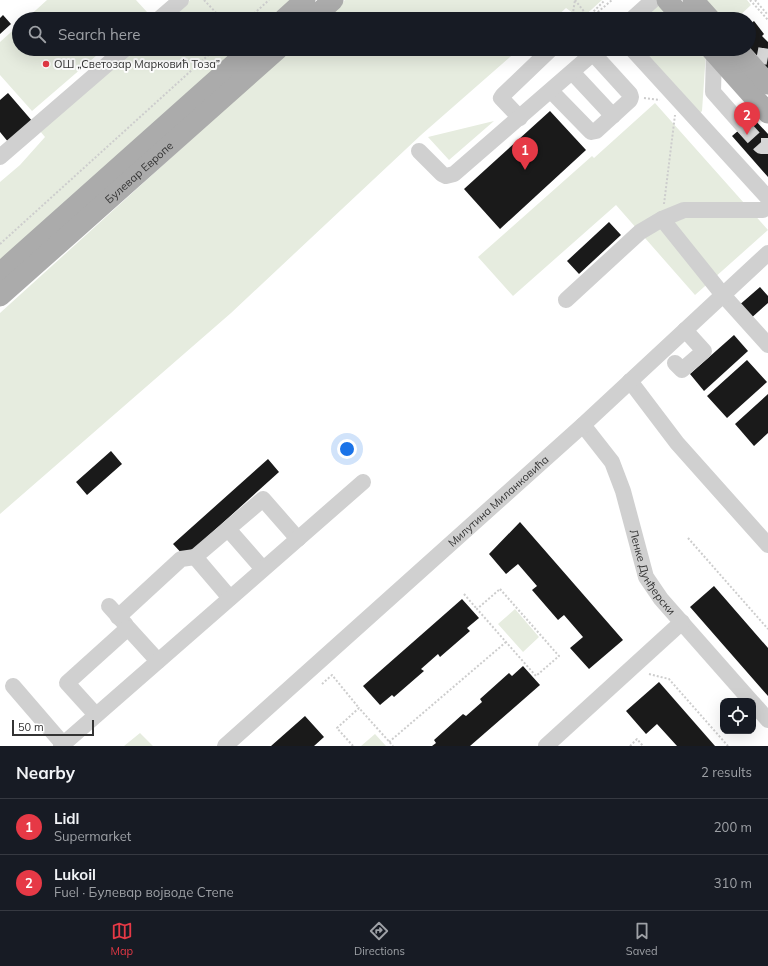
<!DOCTYPE html>
<meta charset="utf-8">
<style>
:root{--surface:#171b24;--page:#242831;--text:#f1f3f6;--muted:#9ea1a6;--line:#363941;--accent:#e63946}
body{margin:0;font-family:Mulish,sans-serif;background:var(--page);color:var(--text)}
.controls{position:absolute;right:12px;bottom:12px;display:grid;overflow:hidden;border-radius:8px;box-shadow:0 4px 16px #0002}
.controls button{width:36px;height:36px;display:grid;place-items:center;padding:0;border:0;border-bottom:1px solid var(--line);background:var(--surface);color:var(--text);font:20px sans-serif}
.scale{position:absolute;left:12px;bottom:10px;width:82px;box-sizing:border-box;padding-left:4px;border:2px solid #333;border-top:0;font-size:11px;line-height:14px;white-space:nowrap;color:#333;-webkit-text-stroke:3px #fff;paint-order:stroke}
.you{position:absolute;left:347px;top:449px;width:14px;height:14px;margin:-10px;border:3px solid #fff;border-radius:50%;background:#1a73e8;box-shadow:0 0 0 6px #1a73e833}
.badge{display:grid;place-items:center;width:26px;height:26px;border-radius:50%;background:var(--accent);color:#fff;font-size:13px;font-weight:700}
.pin{position:absolute;translate:-50% -33px;filter:drop-shadow(0 1px 2px #0008)}
.pin::after{content:'';position:absolute;top:21px;width:14px;height:12px;background:inherit;clip-path:polygon(0 0,100% 0,50% 100%)}
.list{margin:0;padding:0;list-style:none}
h2{display:flex;justify-content:space-between;align-items:center;height:52px;margin:0;padding:0 16px;font-size:17px}
h2 small{font-size:13px;font-weight:400;color:var(--muted)}
.list li{display:grid;grid-template-columns:26px 1fr auto;gap:12px;align-items:center;box-sizing:border-box;height:56px;padding:0 16px;border-top:1px solid var(--line)}
.list b{display:block;font-size:15px;white-space:nowrap}
.list p{margin:0;font-size:13px;white-space:nowrap;color:var(--muted)}
.list em{font-size:13px;font-style:normal;color:var(--muted)}
.icon{flex:none;width:22px;height:22px;fill:none;stroke:currentColor;stroke-width:2;stroke-linecap:round;stroke-linejoin:round}
.map{position:relative;flex:none;width:768px;height:746px;overflow:hidden}
.search{position:absolute;background:var(--surface);box-shadow:0 4px 16px #0002;left:12px;right:12px;top:12px;height:44px;display:flex;align-items:center;gap:10px;box-sizing:border-box;padding:0 14px;border-radius:22px;color:var(--muted);font-size:15px}
.sheet{height:164px;background:var(--surface)}
nav{display:flex;justify-content:space-around;align-items:center;box-sizing:border-box;height:56px;border-top:1px solid var(--line);background:var(--surface);font-size:11px;color:var(--muted)}
nav a{display:grid;justify-items:center;gap:2px}
nav .on{color:var(--accent)}
.map>svg:first-child{display:block}
</style>
<div class="map">
<svg width="768" height="746" viewBox="0 0 768 746">
<rect width="100%" height="100%" fill="#fff"/>
<path fill="#e6ecdf" d="M47,0H136L147,12L139,19H26Z
M190,0H294L273,19H168Z
M345,0H602L581,19L566,8L554,19H324Z
M657,0L676,19H637Z
M700,0H747L751,5L736,19H717Z
M19,25V49H104L32,111L0,75V42Z
M134,49H240L0,266V182L20,165L45,137L40,131Z
M291,49H519L421,135L231,313L0,514V313Z
M636,49H703L706,52L702,111L697,116Z
M655,103L768,230L695,295L616,205L513,296L478,257L592,156L594,158Z
M494,121L449,160L428,137Z
M515,609L539,637L523,652L498,624Z
M140,733L153,746H124Z
M375,734L386,746H361Z"/>
<path fill="#1a1a1a" d="M3,15L11,24L0,34V18Z
M754,21L764,34L762,36L768,42V75L760,65L763,62L749,47V25Z
M8,93L33,122L9,143L0,132V100Z
M550,111L586,150L500,229L464,189Z
M753,118L768,134V177L732,136Z
M609,222L621,235L579,274L567,261Z
M760,287L768,296V303L749,320L737,307Z
M734,335L748,351L704,391L690,374Z
M747,360L767,382L727,418L707,396Z
M768,394V433L754,446L735,424Z
M111,451L122,464L87,495L76,482Z
M268,459L279,472L185,557L173,544Z
M520,522L623,640L589,669L570,648L583,637L564,615L558,620L532,590L537,586L518,564L506,574L489,554Z
M714,586L768,648V696L690,607Z
M462,599L479,618L467,628L470,631L440,657L438,654L421,669L424,671L394,697L392,695L380,705L363,686Z
M523,666L540,685L470,746H432L436,743L434,740L463,714L466,716L482,702L480,699L509,673L512,676Z
M659,682L715,746H677L657,724L646,734L626,711Z
M305,716L324,737L314,746H271Z"/>
<g fill="none" stroke-linecap="round" stroke-linejoin="round">
<path stroke="#d6d6d6" stroke-width="16" stroke-dasharray="16 8" stroke-linecap="butt" d="M757,55L768,57
M743,126L761,146H768"/>
<path stroke="#cdcdcd" stroke-width="2" stroke-dasharray="2 2" stroke-linecap="butt" d="M204,0L222,19
M575,0L586,14L592,17L612,0
M750,0L768,20
M755,0L768,15
M248,19L269,0
M572,19L575,0
M592,19L593,12L605,0
M644,98L660,100
M664,204L675,115
M0,244L215,49
M688,538L768,629
M500,589L559,656L536,676L477,609Z
M464,594L477,609
M649,674L669,679L728,746
M322,684L332,675L359,708
M389,742L506,642
M353,746L337,728L359,708L393,746
M630,746L637,739L643,746"/>
<g stroke="#d0d0d0" stroke-width="16">
<path d="M159,19L181,0"/>
<path d="M632,19L653,0"/>
<path d="M632,49L768,198"/>
<path d="M714,52L713,92L743,126"/>
<path d="M572,72L613,116"/>
<path d="M551,91L591,132L596,131L630,100L631,97L630,94L589,49"/>
<path d="M520,118L501,98L503,95L551,49"/>
<path d="M419,151L442,174L446,176L454,174L598,49"/>
<path d="M0,157L125,49"/>
<path d="M662,219L684,210H763"/>
<path d="M566,300L640,232L662,219L723,295L768,345"/>
<path d="M675,363L682,370L704,351L685,330"/>
<path d="M630,381L677,443L768,545"/>
<path id="s1" d="M583,425L612,462L623,491L646,577L661,599L751,701"/>
<path d="M228,529L263,569"/>
<path d="M230,598L195,557L263,499L298,539"/>
<path d="M109,606L126,625"/>
<path d="M118,617L181,559L195,557"/>
<path d="M13,686L63,744"/>
<path d="M753,703L768,720"/>
<path d="M96,715L67,683L128,628L158,661"/>
<path d="M61,746L363,482"/>
<path id="s2" d="M225,746L583,425L768,253"/>
<path d="M546,746L682,622"/>
</g>
<g stroke="#ababab" stroke-width="21">
<path d="M667,0L684,19"/>
<path d="M693,0L710,19"/>
<path d="M284,19L305,0"/>
<path d="M312,19L333,0"/>
<path d="M711,49L768,113"/>
<path d="M737,49L768,84"/>
<path d="M0,273L251,49"/>
<path id="s3" d="M0,296L278,49"/>
</g>
</g>
<circle fill="#e63946" stroke="#fff" stroke-width="1.5" cx="46" cy="64" r="4"/>
<g text-anchor="middle" stroke-width="4" stroke-linejoin="round" paint-order="stroke">
<g font-size="11" fill="#333" stroke="#fff" text-anchor="start">
<text x="54" y="68">ОШ „Светозар Марковић Тоза”</text>
</g>
<g font-size="11" fill="#333" stroke="#fff">
<text dy="4" stroke="none"><textPath href="#s3" startOffset="186">Булевар Европе</textPath></text>
<text dy="4" stroke="none"><textPath href="#s2" startOffset="367">Милутина Миланковића</textPath></text>
<text dy="4" stroke="none"><textPath href="#s1" startOffset="165">Ленке Дунђерски</textPath></text>
</g>
</g>
</svg>
<div class="controls">
<button><svg class="icon" aria-label="locate" viewBox="0 0 24 24"><circle cx="12" cy="12" r="6"/><path d="M12 2v4M12 18v4M2 12h4M18 12h4"/></svg></button>
</div>
<div class="scale">50 m</div>
<div class="you"></div>
<div class="pin badge" style="left:525px;top:170px">1</div>
<div class="pin badge" style="left:747px;top:135px">2</div>
<div class="search"><svg class="icon" aria-label="search" viewBox="0 0 24 24"><circle cx="10" cy="10" r="6"/><path d="M15 15l6 6"/></svg>Search here</div>
</div>
<section class="sheet">
<h2>Nearby<small>2 results</small></h2>
<ul class="list">
<li><span class="badge">1</span><div><b>Lidl</b><p>Supermarket</p></div><em>200 m</em></li>
<li><span class="badge">2</span><div><b>Lukoil</b><p>Fuel · Булевар војводе Степе</p></div><em>310 m</em></li>
</ul>
</section>
<nav>
<a class="on"><svg class="icon" aria-label="map" viewBox="0 0 24 24"><path d="M3 6l6-2 6 2 6-2v14l-6 2-6-2-6 2zM9 4v14M15 6v14"/></svg>Map</a>
<a><svg class="icon" aria-label="directions" viewBox="0 0 24 24"><path d="M12 3l9 9-9 9-9-9zM9 14v-3h6M13 9l2 2-2 2"/></svg>Directions</a>
<a><svg class="icon" aria-label="saved" viewBox="0 0 24 24"><path d="M7 4h10v16l-5-4-5 4z"/></svg>Saved</a>
</nav>
